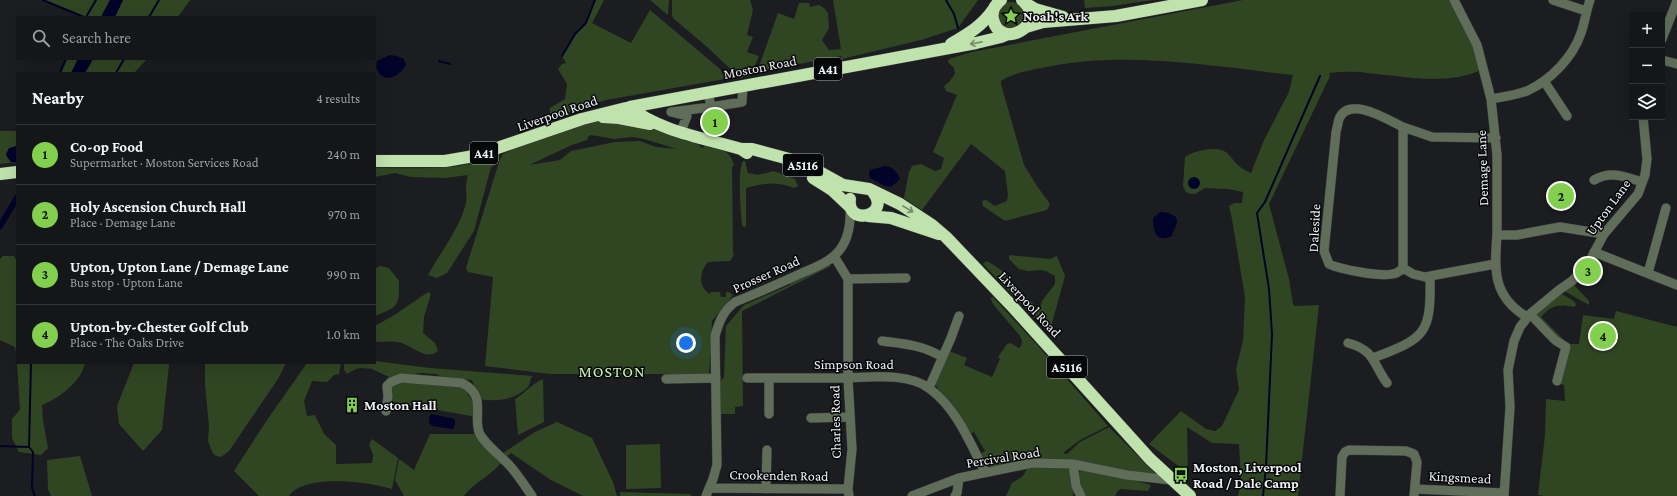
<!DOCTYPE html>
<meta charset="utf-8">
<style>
:root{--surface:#141619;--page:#1d1f22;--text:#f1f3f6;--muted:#9d9fa2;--line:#333538;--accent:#83d04f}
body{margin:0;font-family:"Crimson Pro",serif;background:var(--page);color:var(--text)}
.controls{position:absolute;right:12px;top:12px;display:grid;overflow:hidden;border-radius:0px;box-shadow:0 4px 16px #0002}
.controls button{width:36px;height:36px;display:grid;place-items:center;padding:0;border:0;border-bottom:1px solid var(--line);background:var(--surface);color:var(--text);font:20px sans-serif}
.you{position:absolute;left:686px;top:343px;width:14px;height:14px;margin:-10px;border:3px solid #fff;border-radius:50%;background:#1a73e8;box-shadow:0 0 0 6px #1a73e833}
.badge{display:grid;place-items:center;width:26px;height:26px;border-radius:50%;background:var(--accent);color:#111;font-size:13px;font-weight:700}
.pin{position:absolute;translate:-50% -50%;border:2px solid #fff;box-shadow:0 1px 4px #0006}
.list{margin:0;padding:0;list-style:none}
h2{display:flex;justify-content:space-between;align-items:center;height:52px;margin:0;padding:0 16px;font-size:17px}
h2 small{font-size:13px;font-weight:400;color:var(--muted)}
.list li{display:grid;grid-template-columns:26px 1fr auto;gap:12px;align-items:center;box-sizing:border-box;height:60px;padding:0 16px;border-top:1px solid var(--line)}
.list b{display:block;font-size:15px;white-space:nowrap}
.list p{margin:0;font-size:13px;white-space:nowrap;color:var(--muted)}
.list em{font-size:13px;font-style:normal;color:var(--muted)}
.icon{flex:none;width:22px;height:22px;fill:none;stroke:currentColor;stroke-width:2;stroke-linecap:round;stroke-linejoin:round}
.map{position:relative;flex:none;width:1677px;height:496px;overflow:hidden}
.search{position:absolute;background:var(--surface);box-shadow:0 4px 16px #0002;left:16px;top:16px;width:360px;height:44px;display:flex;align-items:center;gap:10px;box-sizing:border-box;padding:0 14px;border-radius:0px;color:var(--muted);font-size:15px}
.panel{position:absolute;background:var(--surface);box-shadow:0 4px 16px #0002;left:16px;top:72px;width:360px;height:292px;border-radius:0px}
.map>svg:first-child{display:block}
</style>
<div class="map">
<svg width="1677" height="496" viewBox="0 0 1677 496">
<rect width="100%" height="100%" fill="#1b1d21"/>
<path fill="#304623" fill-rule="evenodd" d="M43,0H110L101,17H84Z
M123,0H190L178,17H115Z
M595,0H604L592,23L631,43L650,10L720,69L725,79L606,100L554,118L550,113V108L565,99L567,84L558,69L562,64L566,63L562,56L575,34L586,23Z
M650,0H669L668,15Z
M672,0H750L753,10L747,35L753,37L747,52L759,56L751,75L740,78L706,46L674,19L672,16Z
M833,0H978L958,28L921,40L842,59L841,56L757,72L778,13L794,19L799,3H809L810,7L819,5L824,8L828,13L829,28L822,40L829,50L841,49Z
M1084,0H1153L1112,6L1085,8Z
M1243,0H1451L1472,43L1481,70C1447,86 1402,76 1367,73C1354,71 1342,72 1329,73L1330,76L1269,204L1289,279L1293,304L1295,306L1319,305L1298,496H1238L1241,480L1239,444L1212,443L1187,427L1188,473L1149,444L1181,411L1206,429L1215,431L1222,426L1239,390L1236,369L1243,341L1245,297L1232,219L1229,206L1234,203H1242L1243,192L1228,189L1205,188L1195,194H1191L1186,192L1183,186L1185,157C1193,151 1214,146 1224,151C1230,154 1233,161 1238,165C1241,168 1246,171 1251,173L1264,140L1289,92L1293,75C1209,66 1125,50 1041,68C1027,71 1013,73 1001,81V84L1024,165L1037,186L1050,204L1047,210L1005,221L983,206L982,201L986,200L995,206L1007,201L1008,195L1005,171L971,144L922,210L904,198L909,172L912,166L921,164L935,171L941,169L944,158L933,152L957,95L946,91L944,86L949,82L955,74L954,68L948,62L949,59L972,52Z
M998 15a13 13 0 1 1 26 0a13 13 0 1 1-26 0Z
M66,59H78L71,73H60Z
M93,59H147L134,73H85Z
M600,121L644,126L700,145V147L703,148L704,146C720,150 730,148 734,166L732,167L733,253L734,255L730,261L708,262C699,272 698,287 710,294L711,292H720L721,297H726V292H721H729L733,295L712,321L709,374H550L485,366L493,277L468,272L466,268L500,159L504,153L535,141L590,123ZM591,135L614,139L633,137L644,139L677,149L656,147L640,141L615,142L571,151L560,160L529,165L572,145L587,140L588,137Z
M0,131H17V146L12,147L11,162H16L0,164Z
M489,159H493L495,162L493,166L491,167L474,231L447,273L437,278L428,275C441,251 459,230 466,203C467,198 466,193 466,188C466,183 467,179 468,175L445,178L411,177L395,173L375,177V168C413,168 452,171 489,159Z
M743,161H745L748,173L758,175L774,171L795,179L798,186L794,188C775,181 765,183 746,188V227L742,226C741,213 737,170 743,161Z
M1009,255L1050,259L1057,256L1065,276L1052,323L1047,331L983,264L986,261C993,264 1005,272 1010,278C1013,283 1015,287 1019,291C1024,297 1032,300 1035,307L1040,308L1042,301L1055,284V276L1046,271L1040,270L1028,271L1019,269L1009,259Z
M3,256H14L17,261L16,295L17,296V360L15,347L0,340V259Z
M831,264V266L742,311L743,406L735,407V414H721L719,413V383L724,377L726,326L744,305L790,285L791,283Z
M380,266L389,268L399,281C399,307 399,306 375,316V269Z
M1574,285L1589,301V305L1566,292V289Z
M428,292L431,294L424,317L423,333L435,343L438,351C424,362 411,343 397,342C390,341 382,342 375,342V326L396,314Z
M1562,294L1575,302L1576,305L1574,307C1558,304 1552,305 1541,317L1568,344H1579L1583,315L1614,319L1616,311L1677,327V496H1544L1538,495L1545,435L1546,399L1565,401L1564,385L1560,384L1568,349L1535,313L1558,295Z
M990,297L991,298L993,297L1039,347L1108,426L1080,440L1063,453L1067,454L1080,442L1109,427L1155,473L1156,476L1105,467H992L986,464L980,454L985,451L974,432L969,434L954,406L938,389L935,383L949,351L967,358L964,365L992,377L1000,359L998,357L1007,344L1011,343L1019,348L1021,346L1022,341L1020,336L993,304Z
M375,361L430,368L533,376C529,379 531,383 528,387C515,400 496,402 479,399L472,380L444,378L436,374L422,373L389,377L372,369L361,368L356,369L347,374L344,370V363H375Z
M17,363H85C81,382 59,398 42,405L43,421L48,448L41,455L19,452L12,438V419L20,410Z
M134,363H166L169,365L162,430L143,451L119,424L117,406Z
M205,363H286L278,379L229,451L221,457L216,456L212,452L208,441L209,426L205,384Z
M307,363H341L339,374L334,375L327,382L312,381L304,401L307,416L315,415L324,434L336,445V464L372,463C372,461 373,459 373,456C373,449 366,447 372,439L398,458L392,489C370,482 304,473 289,496H259L234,471L267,420Z
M543,379L544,422L518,435L515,399C525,393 533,383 543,379Z
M397,381L462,386L474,403L477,417L392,402L391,408H390L391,386Z
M557,422L592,438L613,482L617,496H583L551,480L511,453L506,457L503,453L535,432Z
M430,434H477L503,460C492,476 475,481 464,496H404L395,480L399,459L414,470Z
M660,444L661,488L626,489V445Z
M80,456L92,496H51L48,489L47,460Z
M1028,467H1065L1069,469L1073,488V496H1006L1012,483L1023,476Z
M1080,470L1108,473L1151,485L1148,491L1120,489L1117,492L1115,496H1084C1079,490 1076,476 1080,470Z
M620,492L690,494L692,496H620Z"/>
<path fill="#020329" d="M110,0H123L115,17H101Z
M390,55L396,56L404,59L406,65C402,72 391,83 381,75C379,74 377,69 376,67L377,61Z
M78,59H93L85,73H71Z
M17,146V162H11L7,157L6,154L9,148Z
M885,166C893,167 897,171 900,179L891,187L885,186L870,178L869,174L870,170Z
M1188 183a6 6 0 1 1 12 0a6 6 0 1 1-12 0Z
M1160,212C1165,212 1169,213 1173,215C1182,220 1173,229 1172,236C1156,243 1153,232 1153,218Z
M431,414L455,419V424L453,429L432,426L429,423V418Z"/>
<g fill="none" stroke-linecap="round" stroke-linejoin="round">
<path stroke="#020329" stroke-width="2" d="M43,0L84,17
M946,0L954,14L958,28
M86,17L96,0
M149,17L159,0
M562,56L575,34L586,23L595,0
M439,61L450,64
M60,73L66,59
M116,73L124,59
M31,363L29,447L33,452L32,488L35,496
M0,446L29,447
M1263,496L1266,467L1272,334L1269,289L1257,213L1265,202L1320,76"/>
<path stroke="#020329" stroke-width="6" d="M0,226L17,198"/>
<g stroke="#393b3e" stroke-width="10">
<path id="minor" d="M1454,0L1477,45L1491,99L1497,155V235H1517L1560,227L1604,234
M1553,0L1586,11
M1662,39L1677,1
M1662,60L1677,64
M1544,81L1567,116
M708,92L711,107L742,102L743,85
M1491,99C1503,97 1516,95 1527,91C1551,80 1573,57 1581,33C1585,22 1586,11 1590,0
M1403,127C1388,120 1349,95 1339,119C1338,123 1337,128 1336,132L1324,251L1329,264C1339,269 1380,277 1392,274C1397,274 1400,271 1403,268V127L1432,137L1496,138
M681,131L687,116L671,112L711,107
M1594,180C1611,170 1625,177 1642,182
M1497,235C1494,270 1493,297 1527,317
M1594,252L1677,285
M834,256L848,279V378L852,449L848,489L849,496
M1403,268L1413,274L1425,277L1495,264
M1648,273L1666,208
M848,279L906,278
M1530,314L1555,340L1566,347L1557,381
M882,341C904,344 923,345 942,357
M1348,343C1375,350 1373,364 1387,383
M1373,358C1427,338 1431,333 1430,276
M747,378C777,378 808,378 838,378C865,378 908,371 930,389C957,409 970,443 985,472
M769,378V414
M666,379L716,378
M929,388L951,338L959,316
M386,411L388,397L387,386L391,382L401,378L462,383C487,396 473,414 479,432C483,443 502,457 510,466C518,475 525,486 532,496
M811,418L850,417
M1073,464L1076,486L1081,496
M709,488L848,489
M766,489L767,450
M1415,489L1504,493
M706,496L713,479L717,465L715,336C719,322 723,311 735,302C758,293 780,283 802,273C813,268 826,264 835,255C848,243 851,225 850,207
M912,496L959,478L1032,463L1073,464L1127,475L1171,480
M955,496L957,493L959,478
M1340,496L1342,457L1345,452L1349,450L1406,451L1414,454L1417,462L1414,496
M1504,496L1510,407L1508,370L1514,341L1520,327L1530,314L1559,290L1572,281L1587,266L1604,234L1638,194L1645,175L1647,159L1643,117"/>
</g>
<g stroke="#393b3e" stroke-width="13">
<path id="highway" d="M1001,0C995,5 991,11 993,19C1000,52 1050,24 1022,0
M1025,3L1035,9L1063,17
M1026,27L1043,22L1116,16L1202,0
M951,44C968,34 982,26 993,10
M630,107C655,130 708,139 741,149L747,153
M603,117L619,118L650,124
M741,149H752L789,159L816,170L843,185L869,189L900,204L932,225L946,237L1010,304L1150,459L1190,496
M375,161H445L474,156L582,119L630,107L976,43L1001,37L1008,34
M0,174L17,172
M813,178L832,190L850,207
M850,199C846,227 892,216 873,192
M868,216L891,218L939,234"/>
</g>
<use href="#minor" stroke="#606e59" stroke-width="9"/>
<use href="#highway" stroke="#c0e3ad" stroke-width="12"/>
</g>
<defs><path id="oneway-shaft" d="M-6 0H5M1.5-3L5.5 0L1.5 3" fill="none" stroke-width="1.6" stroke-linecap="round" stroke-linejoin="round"/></defs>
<g stroke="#768b6b">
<use href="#oneway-shaft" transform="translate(976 43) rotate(169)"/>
<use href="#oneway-shaft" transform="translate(908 209) rotate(30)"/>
</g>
<defs>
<g id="sight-bare" transform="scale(1.2)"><path d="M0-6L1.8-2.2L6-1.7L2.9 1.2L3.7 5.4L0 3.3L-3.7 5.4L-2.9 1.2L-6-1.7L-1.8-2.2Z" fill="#83d04f" stroke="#060709" stroke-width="2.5" paint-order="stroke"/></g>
<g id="building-bare" transform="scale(1.2)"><path d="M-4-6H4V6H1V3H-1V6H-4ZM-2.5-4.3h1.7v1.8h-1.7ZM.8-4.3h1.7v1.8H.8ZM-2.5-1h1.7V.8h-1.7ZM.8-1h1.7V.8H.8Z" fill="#83d04f" stroke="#060709" stroke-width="2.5" paint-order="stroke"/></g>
<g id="bus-bare" transform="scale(1.2)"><path d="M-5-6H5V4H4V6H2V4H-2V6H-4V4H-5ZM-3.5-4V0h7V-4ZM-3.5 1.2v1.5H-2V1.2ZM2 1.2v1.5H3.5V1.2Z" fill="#83d04f" stroke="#060709" stroke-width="2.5" paint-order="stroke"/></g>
</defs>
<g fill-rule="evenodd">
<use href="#sight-bare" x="1011" y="16"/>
<use href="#building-bare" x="352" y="405"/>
<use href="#bus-bare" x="1181" y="475"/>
</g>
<g text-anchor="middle" stroke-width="3" stroke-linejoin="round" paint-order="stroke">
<g fill="#060709" stroke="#a8aaad" stroke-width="1">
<rect x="814" y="58" width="28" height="22" rx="3"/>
<rect x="470" y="142" width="28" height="22" rx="3"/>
<rect x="783" y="154" width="40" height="22" rx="3"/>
<rect x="1047" y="356" width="40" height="22" rx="3"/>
</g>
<g font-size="13" font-weight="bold" fill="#eef0f3">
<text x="828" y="74">A41</text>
<text x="484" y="158">A41</text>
<text x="803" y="170">A5116</text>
<text x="1067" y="372">A5116</text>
</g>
<g font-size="14" font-weight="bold" fill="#eef0f3" stroke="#060709" text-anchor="start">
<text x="1023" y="21">Noah's Ark</text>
<text x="364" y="410">Moston Hall</text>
<text x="1193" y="472">Moston, Liverpool<tspan x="1193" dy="16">Road / Dale Camp</tspan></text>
</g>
<g font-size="14" fill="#eef0f3" stroke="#060709">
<text transform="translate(760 67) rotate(-11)" y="5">Moston Road</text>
<text transform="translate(557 113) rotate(-19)" y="5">Liverpool Road</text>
<text transform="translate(1482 168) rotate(-92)" y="5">Demage Lane</text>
<text transform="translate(1608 207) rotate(-54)" y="5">Upton Lane</text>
<text transform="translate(1314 228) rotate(-87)" y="5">Daleside</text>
<text transform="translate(766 274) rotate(-24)" y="5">Prosser Road</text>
<text transform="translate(1030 304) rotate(47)" y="5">Liverpool Road</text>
<text x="854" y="369">Simpson Road</text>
<text transform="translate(835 422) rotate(-91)" y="5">Charles Road</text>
<text transform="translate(1003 457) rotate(-9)" y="5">Percival Road</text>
<text transform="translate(779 475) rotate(1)" y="5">Crookenden Road</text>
<text transform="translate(1460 477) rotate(3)" y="5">Kingsmead</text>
</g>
<g font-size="16" letter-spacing="1" fill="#c7f3b0" stroke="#060709">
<text x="612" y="377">MOSTON</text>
</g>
</g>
</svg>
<div class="controls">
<button>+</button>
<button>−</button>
<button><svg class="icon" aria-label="layers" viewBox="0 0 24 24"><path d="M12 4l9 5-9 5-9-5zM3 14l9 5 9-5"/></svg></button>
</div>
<div class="you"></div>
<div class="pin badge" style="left:715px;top:122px">1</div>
<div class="pin badge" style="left:1561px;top:196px">2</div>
<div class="pin badge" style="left:1588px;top:271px">3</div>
<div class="pin badge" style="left:1603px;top:336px">4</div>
<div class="search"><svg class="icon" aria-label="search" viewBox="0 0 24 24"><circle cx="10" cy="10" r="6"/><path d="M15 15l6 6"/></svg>Search here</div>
<section class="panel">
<h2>Nearby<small>4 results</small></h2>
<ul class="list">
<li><span class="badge">1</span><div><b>Co-op Food</b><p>Supermarket · Moston Services Road</p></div><em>240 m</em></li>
<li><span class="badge">2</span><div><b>Holy Ascension Church Hall</b><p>Place · Demage Lane</p></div><em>970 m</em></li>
<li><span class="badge">3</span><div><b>Upton, Upton Lane / Demage Lane</b><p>Bus stop · Upton Lane</p></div><em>990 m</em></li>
<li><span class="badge">4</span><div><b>Upton-by-Chester Golf Club</b><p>Place · The Oaks Drive</p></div><em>1.0 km</em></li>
</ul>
</section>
</div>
